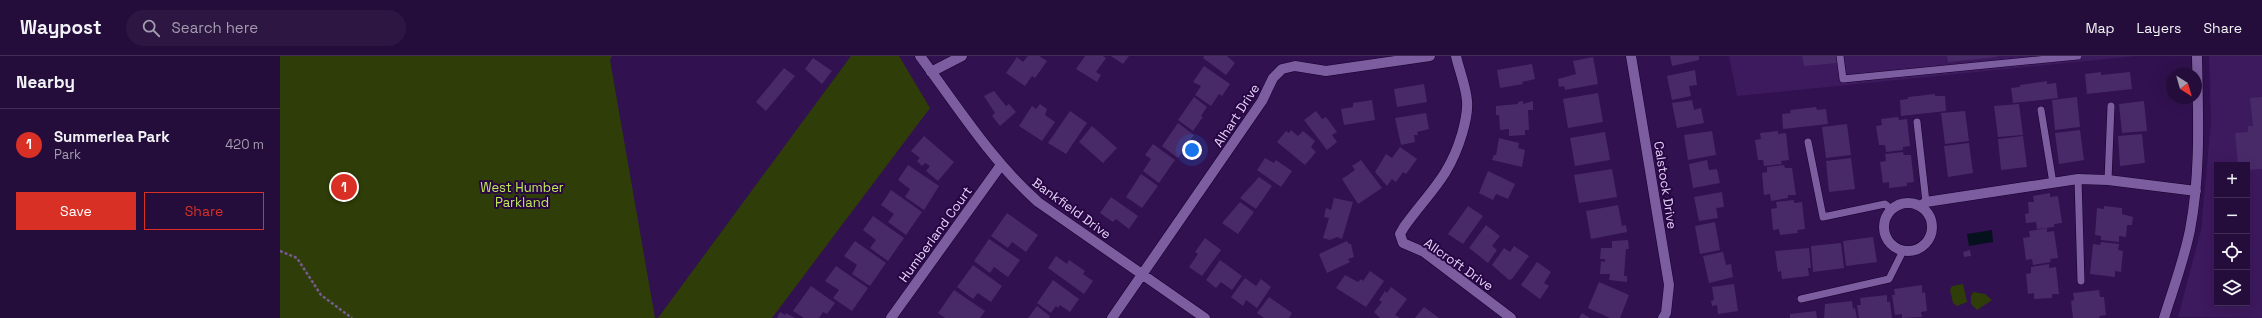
<!DOCTYPE html>
<meta charset="utf-8">
<style>
:root{--surface:#250d3b;--page:#2d1642;--text:#f1f3f6;--muted:#a39caf;--line:#422d55;--accent:#d93025}
body{margin:0;font-family:"Space Grotesk",sans-serif;background:var(--page);color:var(--text)}
.controls{position:absolute;right:12px;bottom:12px;display:grid;overflow:hidden;border-radius:0px;box-shadow:0 4px 16px #0002}
.controls button{width:36px;height:36px;display:grid;place-items:center;padding:0;border:0;border-bottom:1px solid var(--line);background:var(--surface);color:var(--text);font:20px sans-serif}
.compass{position:absolute;left:1886px;top:12px;width:36px;height:36px;border-radius:50%;background:var(--surface);box-shadow:0 4px 16px #0002;rotate:143deg}
.you{position:absolute;left:912px;top:94px;width:14px;height:14px;margin:-10px;border:3px solid #fff;border-radius:50%;background:#1a73e8;box-shadow:0 0 0 6px #1a73e833}
.badge{display:grid;place-items:center;width:26px;height:26px;border-radius:50%;background:var(--accent);color:#fff;font-size:13px;font-weight:700}
.pin{position:absolute;translate:-50% -50%;border:2px solid #fff;box-shadow:0 1px 4px #0006}
.list{margin:0;padding:0;list-style:none}
h2{display:flex;justify-content:space-between;align-items:center;height:52px;margin:0;padding:0 16px;font-size:17px}
h2 small{font-size:13px;font-weight:400;color:var(--muted)}
.list li{display:grid;grid-template-columns:26px 1fr auto;gap:12px;align-items:center;box-sizing:border-box;height:72px;padding:0 16px;border-top:1px solid var(--line)}
.list b{display:block;font-size:15px;white-space:nowrap}
.list p{margin:0;font-size:13px;white-space:nowrap;color:var(--muted)}
.list em{font-size:13px;font-style:normal;color:var(--muted)}
.actions{display:flex;gap:8px;padding:12px 16px}
.actions a{flex:1;padding:9px 0;border:1px solid var(--accent);border-radius:0px;text-align:center;font-size:14px;color:var(--accent)}
.actions .main{background:var(--accent);color:#fff}
.icon{flex:none;width:22px;height:22px;fill:none;stroke:currentColor;stroke-width:2;stroke-linecap:round;stroke-linejoin:round}
.map{position:relative;flex:none;width:1982px;height:262px;overflow:hidden}
header{display:flex;align-items:center;gap:24px;box-sizing:border-box;height:56px;padding:0 20px;background:var(--surface);border-bottom:1px solid var(--line)}
header strong{font-size:19px}
nav{display:flex;gap:22px;margin-inline-start:auto;font-size:14px}
.search{width:280px;height:36px;background:var(--page);display:flex;align-items:center;gap:10px;box-sizing:border-box;padding:0 14px;border-radius:22px;color:var(--muted);font-size:15px}
main{display:flex}
aside{flex:1;background:var(--surface)}
.map>svg:first-child{display:block}
</style>
<header>
<strong>Waypost</strong>
<div class="search"><svg class="icon" aria-label="search" viewBox="0 0 24 24"><circle cx="10" cy="10" r="6"/><path d="M15 15l6 6"/></svg>Search here</div>
<nav><a>Map</a><a>Layers</a><a>Share</a></nav>
</header>
<main>
<aside>
<h2>Nearby<small></small></h2>
<ul class="list">
<li><span class="badge">1</span><div><b>Summerlea Park</b><p>Park</p></div><em>420 m</em></li>
</ul>
<div class="actions"><a class="main">Save</a><a>Share</a></div>
</aside>
<div class="map">
<svg width="1982" height="262" viewBox="0 0 1982 262">
<rect width="100%" height="100%" fill="#31114f"/>
<path fill="#3d195e" fill-rule="evenodd" d="M1449,0H1857L1457,40Z
M1929,0H1982V262L1898,261L1921,174L1931,66ZM1937,109H1967V247H1937Z"/>
<path fill="#2f3e08" d="M0,0H332L330,4L375,262H0Z
M571,0H619L650,52L492,262H378Z
M1683,228L1687,246L1677,250L1673,247L1670,234L1672,230Z
M1693,236L1705,238L1712,244L1697,254L1691,248V240Z"/>
<path fill="#05121d" d="M1712,174L1713,186L1689,190L1687,178Z"/>
<path fill="#492a69" d="M748,0H759L767,5L755,22L752,20L745,30L726,17L737,1L743,6Z
M805,0H823L826,2L816,16L821,19L817,26L796,13Z
M831,0H849L843,8Z
M924,0H947L955,7L946,19L923,2Z
M1390,0H1419V4L1392,10Z
M1522,0H1556L1557,7L1524,10Z
M1667,0H1717V1L1668,6Z
M1313,1L1318,28L1285,34L1284,30L1279,31L1278,23L1296,18L1293,5Z
M533,2L552,15L542,28L525,13Z
M1252,8L1255,23L1242,26L1243,28L1220,32L1217,14Z
M924,10L950,28L942,40L939,38L931,50L915,39L921,30L913,26Z
M504,12L515,20L486,55L476,46Z
M1415,14L1417,29L1409,30L1411,40L1392,44L1387,20Z
M1821,16V19L1850,16L1852,33L1807,38L1805,18Z
M1767,25V28L1776,27L1778,42L1733,47L1731,32L1740,31V29Z
M1144,28L1147,46L1117,51L1114,33Z
M714,35L726,50L729,48L736,56L720,70L712,60L715,57L704,40Z
M1318,37L1323,66L1288,72L1283,43Z
M1655,38V40H1665L1666,55L1621,60L1620,44L1628,43V41Z
M914,41L927,51L921,60L923,61L913,75L898,64Z
M1797,41L1800,71L1775,74L1772,44Z
M1982,41V113L1967,114V109H1958L1955,77L1968,76V70H1973L1970,42Z
M1092,44L1095,64L1064,69L1061,53L1073,51V47Z
M1412,44L1414,54L1421,52L1424,67L1397,72L1392,47Z
M1243,45V48L1253,45V54H1248L1249,74H1245V79L1229,80V73L1220,74L1219,59H1216V50L1238,48V46Z
M1864,45L1867,75L1842,77L1839,48Z
M760,48L767,53L765,59L775,66L762,85L739,70L752,50L756,53Z
M1739,48L1743,79L1718,81L1714,50Z
M1536,51L1537,54L1546,53L1548,68L1503,73L1502,58L1511,57L1510,54Z
M790,55L807,67L786,98L768,87Z
M1036,55L1042,63L1046,61L1057,76L1052,79L1057,86L1047,94L1024,64Z
M1685,55L1689,85L1665,88L1661,57Z
M1146,57L1149,73L1137,76L1138,79H1134L1135,86L1121,89L1115,62Z
M1618,61L1619,64L1627,63L1630,90L1623,91V94L1606,96L1605,89H1599L1596,70L1602,69L1601,63Z
M898,67L914,79L898,102L882,90Z
M1567,68L1571,99L1546,102L1542,71Z
M812,70L837,92L823,107L799,86Z
M1011,74L1018,80L1023,75L1035,85L1031,91L1036,96L1025,109L997,86L1006,75L1009,77Z
M1800,74L1804,104L1779,108L1775,77Z
M1432,75L1436,99L1408,104L1404,79Z
M1498,75V78L1506,77L1509,104L1501,105L1502,108L1484,110L1483,104H1478L1475,84L1481,83L1480,77Z
M1325,76L1330,104L1295,110L1290,82Z
M1862,78L1865,107L1840,110L1838,80Z
M644,80L674,106L658,125L646,115L650,110L645,107L642,110L637,105L640,102L631,95Z
M1743,80L1747,111L1721,114L1718,83Z
M1219,82L1239,87L1238,92L1245,94L1242,111L1212,104L1214,99H1216Z
M1689,87L1693,117L1668,121L1664,90Z
M873,88L895,104L879,127L863,115L871,103L865,99Z
M1120,91L1137,103L1126,118L1123,116L1116,126L1112,123L1107,130L1095,116L1106,98L1112,102Z
M1623,96L1624,99H1631L1634,126L1627,127V130L1609,132V126L1603,127L1600,106L1606,105L1605,98Z
M985,102L994,107L996,104L1012,115L1001,131L977,114Z
M1571,102L1575,133L1549,136L1546,105Z
M1081,104L1102,132L1078,148L1062,123L1075,114L1072,110Z
M1427,104L1429,114L1437,113L1440,127L1413,132L1409,108Z
M628,109L659,130L644,154L625,141L630,133L618,124Z
M1504,109L1505,112H1512L1516,139H1508V142L1491,145L1490,138L1484,139L1482,117L1487,116V111Z
M1332,113L1337,141L1299,147L1294,119Z
M1208,115L1235,128L1228,143L1216,138L1213,144L1199,137Z
M861,118L878,130L862,152L846,141Z
M979,121L992,130L976,153L960,142Z
M611,134L642,156L626,179L608,166L614,158L601,149Z
M1442,136L1444,151L1436,152L1438,162L1419,165L1414,141Z
M1770,137V141L1778,140L1782,167L1774,168V171L1757,173L1756,166L1746,167L1745,158L1749,157L1748,146H1754L1753,140Z
M831,141L858,160L849,173L836,163L833,166L820,157Z
M1054,142L1073,146L1062,183L1057,181L1050,184L1043,182L1049,162L1044,161L1046,152L1051,154Z
M1514,144V147L1522,146L1525,173L1517,174L1518,177L1500,179L1499,173L1493,174L1491,153L1497,152L1496,146Z
M960,146L974,156L958,178L942,167Z
M1338,149L1342,170L1346,169L1347,176L1311,183L1306,155Z
M1188,150L1203,160L1183,188L1168,178Z
M1824,150L1842,152V158L1853,161L1852,169H1847L1846,181L1839,180V186L1821,184V180L1815,179L1817,152L1824,153Z
M727,157L758,179L746,196L732,186L728,192L711,180Z
M593,160L624,182L608,205L590,192L596,184L583,174Z
M1435,166L1440,194L1420,198L1415,170Z
M1206,169L1220,180L1212,190L1217,194L1208,207L1189,192Z
M1767,172V176L1774,175L1778,202L1770,203L1771,206L1753,209L1752,203L1746,204L1743,182L1750,181L1749,175Z
M1593,181L1597,206L1566,210L1563,185Z
M925,182L941,194L922,220L909,211L918,198L915,196Z
M709,183L740,204L728,221L714,211L710,217L694,205Z
M1348,184L1349,193H1346L1344,220H1347V226L1329,224L1330,218H1320L1321,205L1325,206V203H1320L1321,192H1332V185Z
M575,185L606,207L590,230L572,218L577,209L564,200Z
M1067,185L1069,188H1071L1074,201L1068,203L1070,206L1047,217L1039,198Z
M1821,186L1839,188L1838,194L1843,195L1841,216L1835,215V221L1810,218L1813,188L1820,189Z
M1561,187L1564,212L1533,216L1531,190Z
M1234,190L1249,200L1232,223L1229,224L1212,209L1224,192L1230,196Z
M1529,192L1531,212H1528L1529,220L1502,223L1501,215L1498,216L1495,195Z
M1690,194L1691,200L1684,201L1683,196Z
M1443,196L1446,209L1451,208L1453,221L1429,227L1423,200Z
M776,200L787,208L789,204L805,215L803,218L813,225L804,238L768,212Z
M940,204L962,220L952,234L941,226L936,232L926,224Z
M1257,206L1271,216L1264,227L1269,230L1260,243L1241,229Z
M1769,208V212L1776,211L1779,238H1772V242L1754,243V237L1748,238L1746,218L1751,217V211Z
M693,209L722,230L711,246L698,237L693,243L677,231Z
M556,210L588,232L572,255L553,242L559,234L545,225Z
M1090,215L1104,225L1086,251L1056,232L1065,219L1078,226L1081,223L1083,225Z
M965,222L976,230L981,223L991,231L977,252L966,244L963,250L951,241Z
M773,224L799,243L790,256L780,249L778,252L776,250L771,257L757,247Z
M1319,226L1349,239L1340,262H1330L1308,252Z
M1454,228L1458,255L1438,258L1437,249L1432,250L1431,245L1434,244L1432,231Z
M1642,229V237L1645,236L1647,255L1641,256L1642,261L1622,262V258L1615,259L1612,239H1615L1614,233Z
M531,230L555,247L547,258L543,256L539,262H524L513,255Z
M1111,231L1127,243L1115,259L1120,262H1100L1094,256L1102,246L1099,244L1105,235L1107,237Z
M674,234L705,255L700,262H665L658,257Z
M1819,234L1820,241H1824L1826,259L1819,260L1820,262H1793L1791,245L1794,244L1793,237Z
M1607,239V246H1610L1612,262H1579L1577,249H1581L1580,242Z
M989,241L1012,257L1009,262H984L977,257Z
M1572,245L1573,253L1575,252L1577,262H1544L1545,248Z
M757,250L770,260L769,262H748Z
M1144,251L1159,262H1135Z
M1536,255L1537,262H1510V258Z
M500,256L505,259L506,257L515,262H497Z
M1302,257L1310,262H1299Z"/>
<g fill="none" stroke-linecap="round" stroke-linejoin="round">
<g stroke="#17002c" stroke-width="8">
<path id="lane" d="M1560,0L1563,23L1798,0
M1761,54L1773,127
M1637,66L1646,146
M1528,86L1543,161L1605,148L1611,153
M1798,123L1801,225
M1828,124L1831,50
M1521,243L1609,223L1623,195"/>
</g>
<g stroke="#17002c" stroke-width="11">
<path id="street" d="M640,0C677,50 711,104 758,146L925,262
M1176,0C1179,14 1186,30 1187,45C1188,56 1185,67 1182,78C1169,122 1149,136 1124,171L1120,178L1123,187L1144,196L1231,262
M1351,0L1389,229L1386,257L1383,262
M651,16L682,0
M1604 171a24 24 0 1 1 48 0a24 24 0 1 1-48 0Z
M1641,150L1646,146L1798,123L1828,124L1916,135
M611,262L721,109
M832,262L982,45L993,22L1002,13L1015,10L1046,15L1150,0
M1884,262C1893,233 1904,204 1910,174C1921,117 1918,58 1917,0"/>
</g>
<path stroke="#755b90" stroke-width="2.5" stroke-dasharray="3 2" stroke-linecap="butt" d="M0,195L17,202L41,239L72,262"/>
<use href="#lane" stroke="#7c5da0" stroke-width="7"/>
<use href="#street" stroke="#7c5da0" stroke-width="10"/>
</g>
<g text-anchor="middle" stroke-width="4" stroke-linejoin="round" paint-order="stroke">
<g font-size="13" fill="#e3d4f9" stroke="#280543">
<text transform="translate(956 59) rotate(-57)" y="5">Alhart Drive</text>
<text transform="translate(1386 129) rotate(81)" y="5">Calstock Drive</text>
<text transform="translate(792 152) rotate(36)" y="5">Bankfield Drive</text>
<text transform="translate(655 178) rotate(-54)" y="5">Humberland Court</text>
<text transform="translate(1179 208) rotate(35)" y="5">Allcroft Drive</text>
</g>
<g font-size="13" fill="#beea52" stroke="#280543">
<text x="242" y="136">West Humber<tspan x="242" dy="15">Parkland</tspan></text>
</g>
</g>
</svg>
<div class="controls">
<button>+</button>
<button>−</button>
<button><svg class="icon" aria-label="locate" viewBox="0 0 24 24"><circle cx="12" cy="12" r="6"/><path d="M12 2v4M12 18v4M2 12h4M18 12h4"/></svg></button>
<button><svg class="icon" aria-label="layers" viewBox="0 0 24 24"><path d="M12 4l9 5-9 5-9-5zM3 14l9 5 9-5"/></svg></button>
</div>
<svg class="compass" viewBox="-18 -18 36 36"><path d="M0-13l5 13h-10z" fill="#e53935"/><path d="M0 13l5-13h-10z" fill="#a39caf"/></svg>
<div class="you"></div>
<div class="pin badge" style="left:64px;top:131px">1</div>
</div>
</main>
